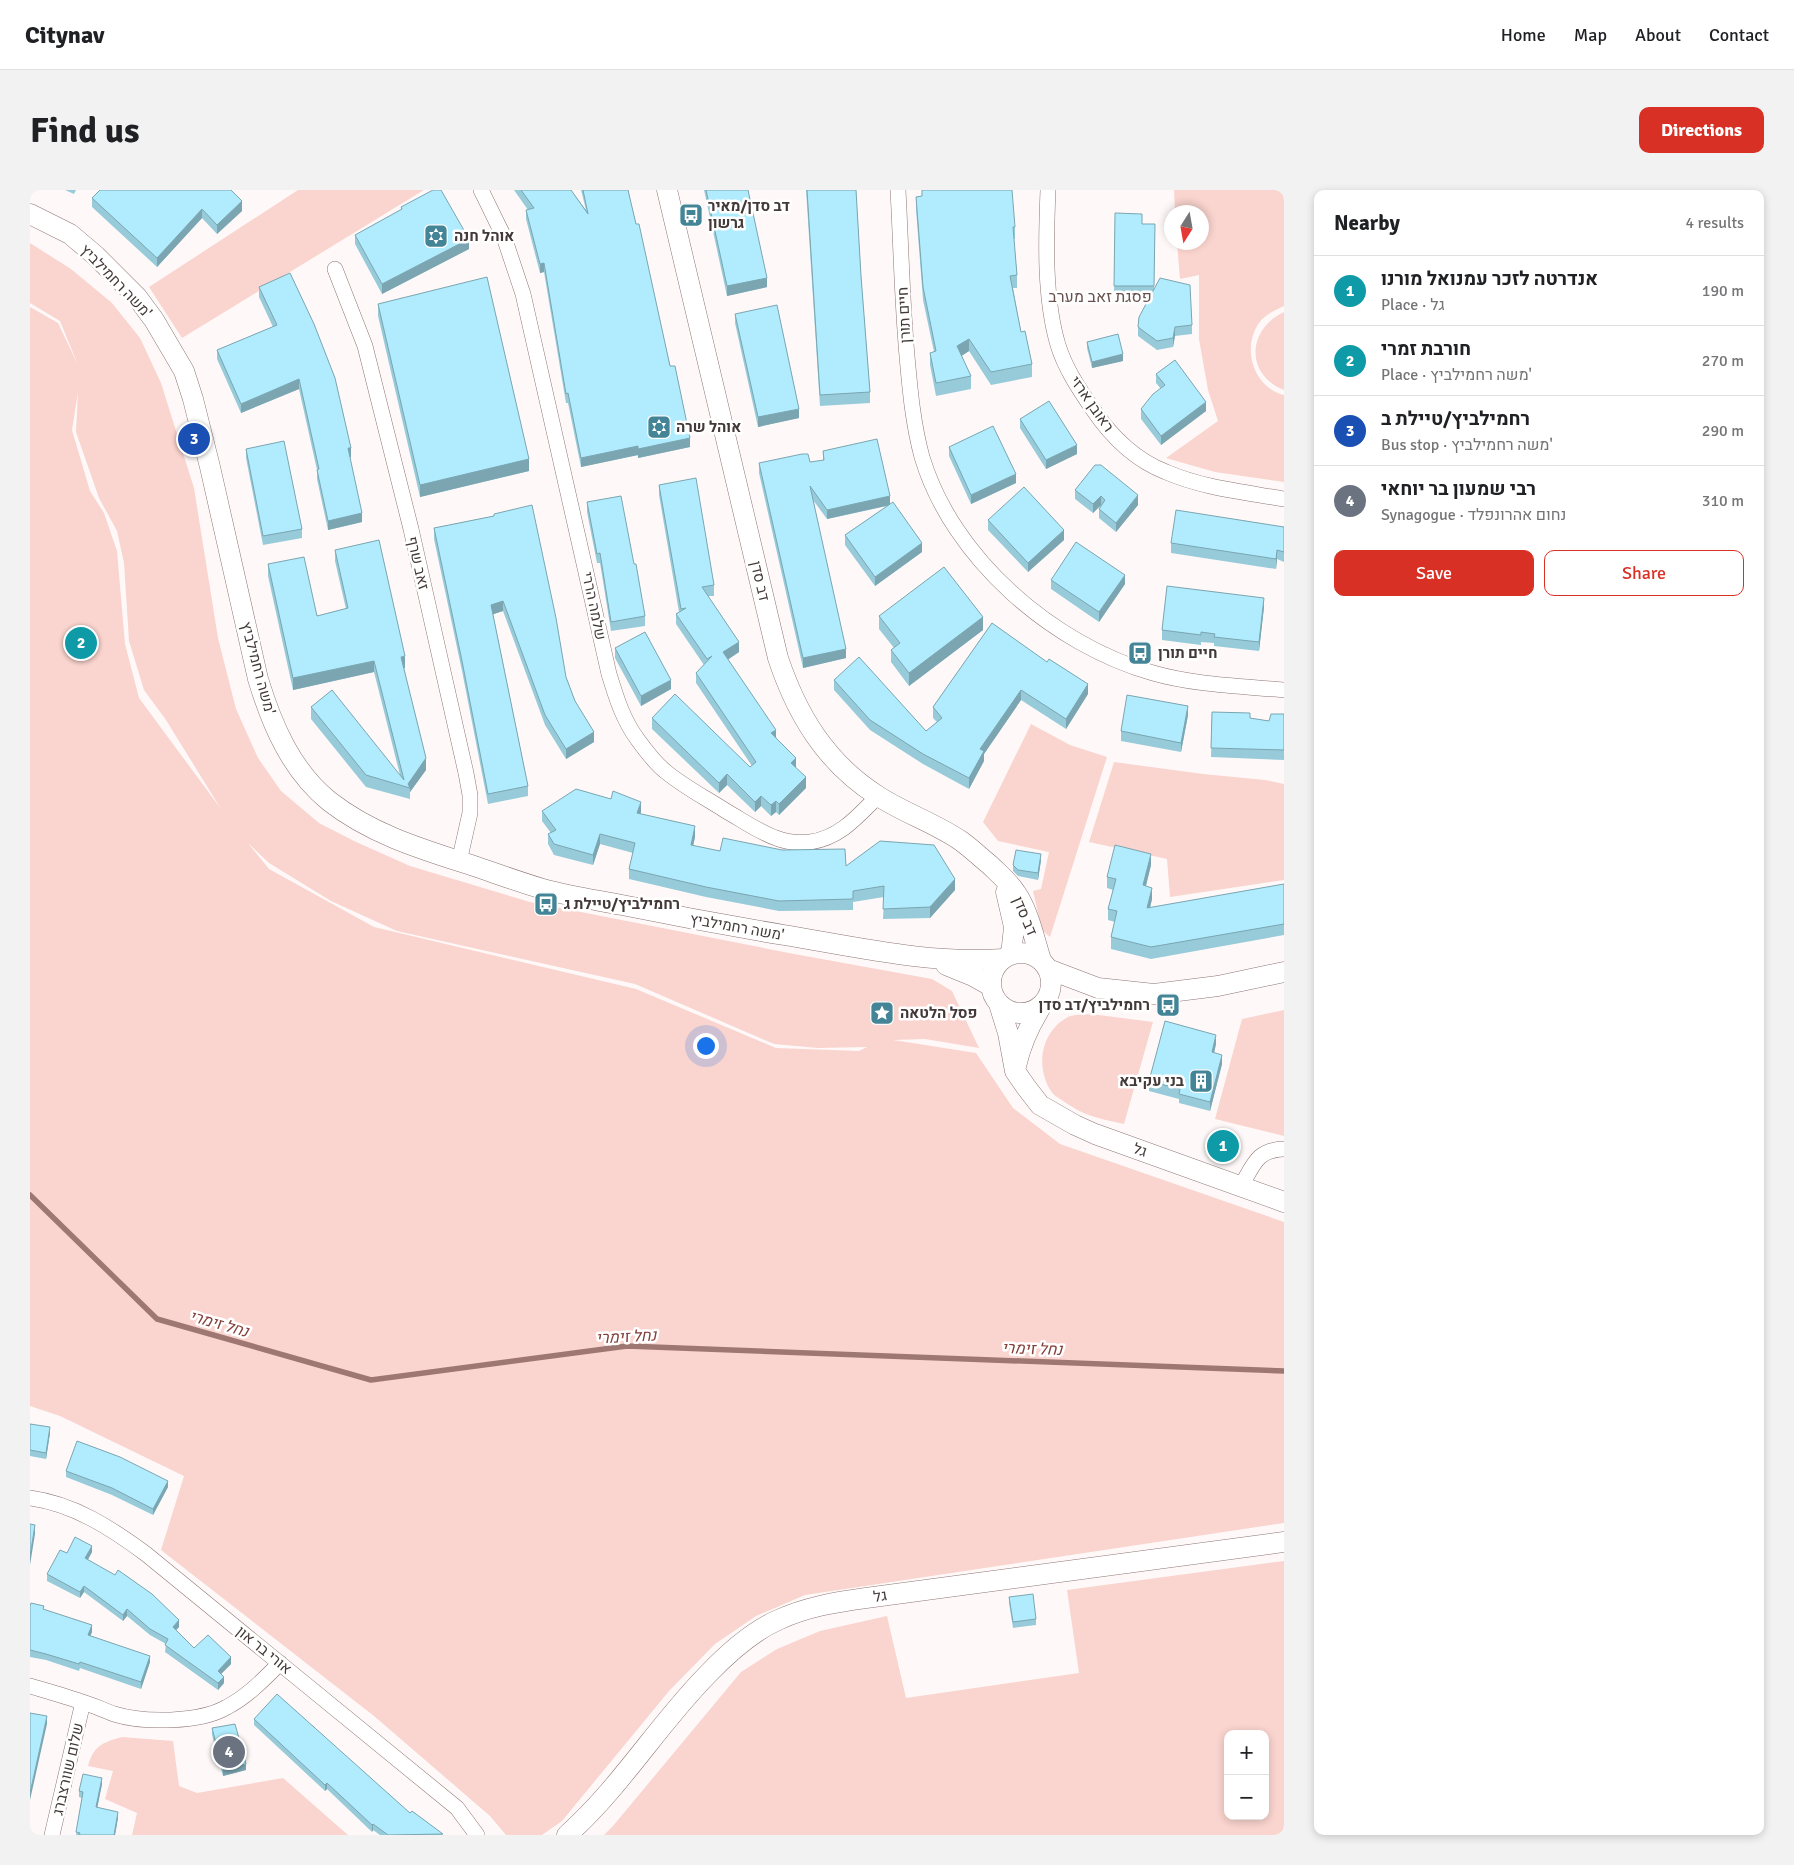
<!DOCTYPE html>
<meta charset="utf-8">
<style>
:root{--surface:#fff;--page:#f2f2f2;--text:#202124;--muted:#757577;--line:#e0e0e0;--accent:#d93025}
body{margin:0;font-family:Signika,Heebo,sans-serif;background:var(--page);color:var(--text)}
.controls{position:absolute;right:15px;bottom:15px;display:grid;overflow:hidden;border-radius:10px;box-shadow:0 2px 8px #0003}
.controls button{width:45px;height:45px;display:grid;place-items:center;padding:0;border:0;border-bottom:1px solid var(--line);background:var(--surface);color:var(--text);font:25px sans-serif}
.compass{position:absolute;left:1134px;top:15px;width:45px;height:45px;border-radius:50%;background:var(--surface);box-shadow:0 2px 8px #0003;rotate:191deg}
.you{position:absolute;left:675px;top:855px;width:18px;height:18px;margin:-12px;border:4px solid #fff;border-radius:50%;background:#1a73e8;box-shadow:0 0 0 8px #1a73e833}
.badge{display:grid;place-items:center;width:32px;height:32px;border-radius:50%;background:var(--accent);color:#fff;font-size:16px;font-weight:700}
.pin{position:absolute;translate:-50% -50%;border:2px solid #fff;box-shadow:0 1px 5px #0006}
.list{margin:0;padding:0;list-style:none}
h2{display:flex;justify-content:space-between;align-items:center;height:65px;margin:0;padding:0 20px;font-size:21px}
h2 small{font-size:16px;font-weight:400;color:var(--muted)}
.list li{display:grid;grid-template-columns:32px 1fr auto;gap:15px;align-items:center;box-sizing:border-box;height:70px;padding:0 20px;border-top:1px solid var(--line)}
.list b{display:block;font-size:19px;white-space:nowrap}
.list p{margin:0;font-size:16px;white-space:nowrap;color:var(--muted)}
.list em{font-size:16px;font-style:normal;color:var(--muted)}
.actions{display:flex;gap:10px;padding:15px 20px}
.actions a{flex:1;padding:11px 0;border:1px solid var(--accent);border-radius:10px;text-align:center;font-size:18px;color:var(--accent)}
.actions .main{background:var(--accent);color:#fff}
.map{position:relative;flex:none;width:1254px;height:1645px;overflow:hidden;border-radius:10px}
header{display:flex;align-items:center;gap:30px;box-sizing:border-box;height:70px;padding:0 25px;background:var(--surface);border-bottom:1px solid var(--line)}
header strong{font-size:24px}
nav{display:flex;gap:28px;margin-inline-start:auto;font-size:18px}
.intro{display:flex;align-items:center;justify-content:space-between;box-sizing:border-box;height:120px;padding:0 30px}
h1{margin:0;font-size:35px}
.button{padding:12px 22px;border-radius:10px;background:var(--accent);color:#fff;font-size:18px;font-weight:700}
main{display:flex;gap:30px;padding:0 30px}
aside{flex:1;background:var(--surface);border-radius:10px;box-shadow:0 2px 8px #0003}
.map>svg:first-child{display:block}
</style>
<header>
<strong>Citynav</strong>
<nav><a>Home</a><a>Map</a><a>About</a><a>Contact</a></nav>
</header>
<div class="intro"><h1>Find us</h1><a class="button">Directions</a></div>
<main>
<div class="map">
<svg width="1254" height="1645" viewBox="0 0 1254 1645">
<rect width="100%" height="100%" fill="#fef9f8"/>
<path fill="#fad4ce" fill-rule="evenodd" d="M268,0H394L152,148L119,97Z
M1144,0H1254V116C1244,121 1235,124 1229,133C1211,159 1224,198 1254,205V292L1185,282L1136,268L1188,231L1178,200L1169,149V85L1150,89L1147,53L1172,52V22H1145Z
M0,53L41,79L82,113L110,148L131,193L164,298L188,448L206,519L228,568L251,601L289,633L324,651L380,676L500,712L764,764L902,789L922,801L949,858L895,849L863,850L946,863L983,918L1030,954L1254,1032V1333L775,1405L726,1426L685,1454L639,1501L532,1631L512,1645H476L460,1626L344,1526L131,1360L154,1286L30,1226L0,1216V117L28,133L48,175L30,131L0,113ZM48,202L46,242L69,308L87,341L94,373L99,451L114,500L136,530L191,619L109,508L95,454L87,361L74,323L60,301L42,240ZM218,653L239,673L301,711L367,741L605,794L744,854L788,858L837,857L829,861L746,858L606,799L344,737L239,679Z
M1254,122V200C1215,185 1217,139 1254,122Z
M1001,534L1040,555L1077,567L1020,747L1012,740L1003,701L1011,699L1019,662L968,651L953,632Z
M1084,572L1173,584L1235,590L1254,594V690L1140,707L1137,669L1059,652Z
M1254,820V946L1185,929L1212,829Z
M1061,824L1123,832L1094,934C1068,928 1056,927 1033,911C1029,908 1023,905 1021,901C1005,877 1011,841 1038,827C1044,824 1054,825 1061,824Z
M1254,1371V1645H574L583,1636L711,1482L747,1459L790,1441L857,1426L876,1508L1049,1483L1037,1400ZM1198,1544H1235V1626H1198Z
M92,1547L143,1551L149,1596L167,1603L253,1588L318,1645H102L107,1623L75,1609L83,1581L58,1576C64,1555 72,1553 92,1547Z"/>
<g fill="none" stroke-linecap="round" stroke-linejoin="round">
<path stroke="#9e7772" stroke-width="5.5" d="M0,1005L127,1129L341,1190L597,1156L1254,1181"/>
<g stroke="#8d7775" stroke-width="16">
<path id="minor" d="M451,0L474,47L493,104L579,484C586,507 593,530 608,550C616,561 625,573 635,581C654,597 676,608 696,621C712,630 729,642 746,648C756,652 770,653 780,652C810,648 828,626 848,606
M868,0C871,55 872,111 877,166C880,200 883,234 892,267C922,368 1023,455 1123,483C1165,495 1210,496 1254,500
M1018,0C1016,49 1014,108 1028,155C1035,178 1049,199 1062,218C1080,245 1105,270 1136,282C1173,298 1214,302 1254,309
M305,79L335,156L381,339L436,583L440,605V623L429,672
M1211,996C1224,975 1226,960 1254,959
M0,1308C44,1314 81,1338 116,1364L427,1618L447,1645
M0,1496C17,1501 35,1506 52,1512C63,1515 73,1520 84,1524C113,1533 170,1533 197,1517C218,1506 234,1489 250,1473
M22,1645L53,1512"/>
</g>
<g stroke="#8d7775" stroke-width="21">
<path id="tertiary" d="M637,0L748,468C767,525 796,573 848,606C874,623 905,633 931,651C941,658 950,667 960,675C969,684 979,692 986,703C999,722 1004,748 1011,770
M0,24L40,44L66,66L107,107L124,130L154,181L163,209L180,277L228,489C242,535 261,580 299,611C341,644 391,659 441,675C465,683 489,692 513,699C539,706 566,710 592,715C646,726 700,736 754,745C827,757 898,774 972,769
M976,702L984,737L981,765
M961 793a30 30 0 1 1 60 0a30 30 0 1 1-60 0Z
M916,775L943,786L961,796
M1018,779L1068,798L1124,804L1188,796L1254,782
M969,814L978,843L985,881L996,897L1010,915L1045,935L1065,944L1254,1012
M986,876C991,854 999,836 1011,817
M537,1645C590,1598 627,1536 677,1485C697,1464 721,1442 748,1430C776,1417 806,1412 836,1408L1254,1352"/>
</g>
<use href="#minor" stroke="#fff" stroke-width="15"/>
<use href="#tertiary" stroke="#fff" stroke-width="20"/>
</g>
<path fill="#97cbda" d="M35,0H46L44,4Z
M484,0H541L556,20L551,0H598L606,34L660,257L608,268V265L551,277L538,213H536L514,82L510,83L496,29V20H498Z
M674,0H718L737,97L697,106Z
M776,0H826L831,86L840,202V213L790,216Z
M892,6L985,37V49H984L987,85V98H983L991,142L1002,174V187L961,195L939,161L931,166L941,186V199L906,206L900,175V163L904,162L893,110L886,19V7Z
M62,8L212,21L187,44L172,28L127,77L62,17Z
M371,17L439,59L352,104L325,54V45L371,20Z
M1085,23L1112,34H1125L1124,100L1162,135V144L1145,146L1143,157L1127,160L1108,146V137L1121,106L1084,105Z
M229,97L321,267H320L332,332L298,340L287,289V280L269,199L211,223L187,169V160L243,137L229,107Z
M348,114L499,281L390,307L348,126Z
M705,124L769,228L728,237L705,133Z
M1057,152L1093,171L1062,178L1057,158Z
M1126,184L1176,221L1131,255L1111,229V219L1131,199L1126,193Z
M990,229L1047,264L1016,279L990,238Z
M919,257L986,293L941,314L919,266Z
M216,259L272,339V348L233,355L216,268Z
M793,261L860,314L892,362L845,396L815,355V345L857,316L797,329L783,310L816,468L773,478L729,283V273L780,272L793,271Z
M629,295L684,395V406H678L709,462L698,469L746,547L766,578L776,598L749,625L746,622L741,626L731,616L725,622L697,595L689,603L622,539V528L720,577L722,576L666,493V483L674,475L646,434V424L649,422L629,305Z
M1045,300L1108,315L1086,342L1069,328V319L1071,315L1063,323L1045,309Z
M557,312L604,374L615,426V436L581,441L570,373H567L557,322Z
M464,326L536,487L545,511L564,552L536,569L515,535L473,421L463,424L498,596V606L458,614L432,481L404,349V338Z
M958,330L1034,350L998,382L958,340Z
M1254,337V372L1247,369L1246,379L1141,363V353Z
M305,360L375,478H374L396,580L380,602V609L336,597L281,529V517L370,585L344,482L263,500L238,386V374L287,426L316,419L305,371Z
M1021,390L1095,394L1069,432L1021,399Z
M1234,417L1229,461L1184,456V453L1171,452V455L1132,450V440Z
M849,426L953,440L879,496L861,472V460L864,458L849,439Z
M962,433L1058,504L1036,539L991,510L954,564V571L939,599L893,574L840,540L804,500V490L896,541L907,532L903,528V517Z
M585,458L641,499L611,516L585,468Z
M1182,522L1239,531L1254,524V570L1181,567Z
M1158,525L1151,562L1091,551V541Z
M512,621L611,622L610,624L665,647L663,656L690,661L816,676L925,700L900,728L853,729L854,707L823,712V720L749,721L676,707L599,689V679L603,663L570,654L563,675L524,665L518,654V644L521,643L512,631Z
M1011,670L1008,690L988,686L983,681V675Z
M1121,675L1116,696L1122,709L1120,718L1254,694V745L1121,769L1081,759V747L1085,732L1078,730V719L1083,700L1077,698V687Z
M1186,854L1184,863L1192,874L1180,921L1149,913V909L1119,901V891Z
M0,1234L20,1243L16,1269L0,1266Z
M36,1281L138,1297L123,1325L82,1305L36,1287Z
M62,1362L58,1370L149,1437L146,1440L164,1458L201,1474L191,1484L194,1493L188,1500L135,1462L136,1454L120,1445L97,1426L93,1431L54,1402L50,1408L17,1391V1384L37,1363Z
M979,1407L1006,1429V1435L983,1438L979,1413Z
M0,1416L14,1420L62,1442L60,1446L120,1472L111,1499L50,1478L49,1481L16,1470L0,1467Z
M224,1529L380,1623L413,1645H350L343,1640L342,1642L297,1599L295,1601L224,1535Z
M182,1538L216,1580L193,1586L182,1545Z
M72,1594L67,1618L88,1628L85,1645H46L52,1608L49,1607V1601Z"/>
<path fill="#7ba5b1" d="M212,11V21L187,44V35Z
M172,19V28L127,77V68Z
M439,49V59L352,104V94Z
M514,73V82L510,83V74Z
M737,88V97L697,106V96Z
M1145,137V146L1143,157V148Z
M939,149V161L927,169V156Z
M1093,164V171L1062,178V172Z
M269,189V199L211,223V214Z
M1176,212V221L1131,255V246Z
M769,219V228L728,237V227Z
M660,248V257L608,268V259Z
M1047,255V264L1016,279V270Z
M608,256V265L551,277V268Z
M318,258H321V267L318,268Z
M499,269V281L390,307V295Z
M986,284V293L941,314V305Z
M1108,305V315L1086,342V333Z
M860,306V315L797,329V320Z
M1071,306V315L1063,323V314Z
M332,323V332L298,340V331Z
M1034,340V350L998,382V373Z
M892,353V362L845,396V387Z
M1247,360V369L1246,379V369Z
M1095,385V394L1069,432V422Z
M1234,408V417L1229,461V452Z
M473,411V421L461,425V415Z
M953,427V440L879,496V483Z
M709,452V462L693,473V462Z
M816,459V468L773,478V468Z
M375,466V478L371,479V467Z
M344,471V482L263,500V488Z
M641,490V499L611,516V506Z
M1058,494V504L1036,539V529Z
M991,500V510L954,564V571L939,599V588L950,559Z
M1158,516V525L1151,562V553Z
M746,540V550L741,543Z
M564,542V552L536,569V559Z
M396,568V580L380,602V598L378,594Z
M766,568V578L761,573Z
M697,584V595L689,603V593Z
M776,587V598L749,625V614Z
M731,606V616L725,622V612Z
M746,611V622L741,626V615Z
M611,612V622L607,633V623Z
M665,636V647L661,665V655Z
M570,644V654L563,675V665Z
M1011,664V670L1008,690V683Z
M1121,664V675L1113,707V695Z
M925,689V700L900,728V717Z
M1122,698V709L1117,730V718Z
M1186,845V854L1182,871V862Z
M1192,865V874L1180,921V912Z
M20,1237V1243L16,1269V1263Z
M138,1291V1297L123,1325V1319Z
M5,1335V1344L0,1375V1366Z
M62,1356V1362L55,1374V1368Z
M54,1396V1402L50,1408V1402Z
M97,1419V1426L93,1431V1425Z
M149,1430V1437L143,1443V1437Z
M62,1435V1442L58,1452V1445Z
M120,1466V1472L111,1499V1492Z
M201,1467V1474L188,1487V1481Z
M194,1487V1493L188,1500V1493Z
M17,1526V1534L0,1610V1603Z
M216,1574V1580L193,1586V1579Z
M72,1588V1594L66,1624V1617Z
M297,1593V1599L295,1601V1595Z
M88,1622V1628L85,1645H84Z
M343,1634V1640L342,1642V1635Z"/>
<path fill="#b0ecfd" stroke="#7ba5b1" d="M70,0H201L212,11L187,35L172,19L127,68L62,8Z
M403,0H411L439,49L352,94L325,45L372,19L371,17Z
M491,0H541L558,24L553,0H598L606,34H609L640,176H645L660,248L608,259V256L551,268L538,203L536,204L514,73L510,74L496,20L504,18Z
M676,0H718L737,88L697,96Z
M777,0H826L831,86L840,202L790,205Z
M892,0H982L985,37H983L987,85L980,86L991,142L995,141L1002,174L961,182L939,149L927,156L941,186L906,193L900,163L906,161L893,97L886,7L892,6Z
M1085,23L1112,24V34H1125L1124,96H1084Z
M260,83L284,134L305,188L321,258H318L332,323L298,331L287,280L289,279L269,189L211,214L187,160L247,135L229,97Z
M457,87L499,269L390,295L348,114Z
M1130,88L1160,95L1162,135L1145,137L1143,148L1127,151L1108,137L1109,127Z
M747,115L769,219L728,227L705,124Z
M1088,144L1093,164L1062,172L1057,152Z
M1145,170L1176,212L1131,246L1111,219L1123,204L1135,195L1126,184Z
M1019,211L1047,255L1016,270L990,229Z
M963,236L986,284L941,305L919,257Z
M847,249L860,306L797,320L780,296L816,459L773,468L729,273L772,264H778L780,272L794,270L793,261Z
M254,251L272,339L233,346L216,259Z
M1065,275H1071L1108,305L1086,333L1069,319L1075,310L1071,306L1063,314L1045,300Z
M666,288L684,395L672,397L709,452L693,462L746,540L741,543L766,568L761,573L776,587L749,614L746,611L741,615L731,606L725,612L697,584L689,593L622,528L645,504L720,577L726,572L666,483L682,466L677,469L646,424L656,418L651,419L629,295Z
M994,297L1034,340L998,373L958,330Z
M591,306L604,374H606L615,426L581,432L570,363L567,364L557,312Z
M863,312L892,353L845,387L815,345Z
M502,315L526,428L536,487L545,511L564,542L536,559L515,525L473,411L461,415L498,596L458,604L432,471L404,338L464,326V324Z
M1146,320L1254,337V362L1247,360L1246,369L1141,353Z
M349,350L375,466L371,467L396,568L378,594L380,598L336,585L281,517L302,500L374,590L344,471L263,488L238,374L274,367L287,426L318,418L305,360Z
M1046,352L1095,385L1069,422L1021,390Z
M914,377L953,427L879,483L861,460L870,453L849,426Z
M1137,396L1234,408L1229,452L1184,447L1185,444L1171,442V445L1132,440Z
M962,433L1017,472L1019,469L1058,494L1036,529L991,500L950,559L954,561L939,588L893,564L840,530L804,490L829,467L896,541L912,528L903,517Z
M615,442L641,490L611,506L585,458Z
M1097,505L1158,516L1151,553L1091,541Z
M1182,522L1220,523V528L1239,531L1241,524H1254V560L1181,558Z
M546,599L581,609L583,601L611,612L607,623L665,636L661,655L690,661L693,648L752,660L815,659L816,676L850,651L904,655L925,689L900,717L853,719L854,696L823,701V709L749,711L676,697L599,679L605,653L570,644L563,665L524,654L518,644L526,640L512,621Z
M1085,655L1121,664L1113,695L1122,698L1117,718L1254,694V734L1121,757L1081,747L1087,721L1078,719L1086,689L1077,687Z
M986,660L1011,664L1008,683L988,680L983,675Z
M1135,831L1186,845L1182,862L1192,865L1180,912L1149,904L1150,899L1119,891Z
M0,1234L20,1237L16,1263L0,1260Z
M47,1251L90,1267L138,1291L123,1319L82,1298L36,1281Z
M0,1334L5,1335L0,1366Z
M45,1347L62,1356L55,1368L85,1385L88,1380L122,1404L149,1430L143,1437L164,1458L178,1445L201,1467L188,1481L194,1487L188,1493L135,1455L138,1449L120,1439L97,1419L93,1425L54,1396L50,1402L17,1384L30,1360L37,1363Z
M1003,1404L1006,1429L983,1432L979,1407Z
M1,1413L14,1416L13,1419L62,1435L58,1445L120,1466L111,1492L50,1472L49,1474L16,1464L0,1460V1416Z
M247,1504L380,1623L382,1621L413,1644L358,1645L343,1634L342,1635L297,1593L295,1595L224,1529Z
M0,1523L17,1526L0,1603Z
M205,1534L216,1574L193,1579L182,1538Z
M53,1584L72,1588L66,1617L88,1622L84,1645H49L50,1643L46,1642L53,1602L49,1601Z"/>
<defs>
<g id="bus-square" transform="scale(1.25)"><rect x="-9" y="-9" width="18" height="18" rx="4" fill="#438596" stroke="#fff"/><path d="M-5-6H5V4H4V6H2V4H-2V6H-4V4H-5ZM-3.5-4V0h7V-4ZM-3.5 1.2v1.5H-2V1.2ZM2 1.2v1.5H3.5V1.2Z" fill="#fff"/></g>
<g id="synagogue-square" transform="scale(1.25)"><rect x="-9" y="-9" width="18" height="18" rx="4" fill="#438596" stroke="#fff"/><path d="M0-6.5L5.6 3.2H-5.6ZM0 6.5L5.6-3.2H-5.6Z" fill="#fff"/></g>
<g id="sight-square" transform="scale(1.25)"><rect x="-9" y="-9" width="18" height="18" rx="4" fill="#438596" stroke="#fff"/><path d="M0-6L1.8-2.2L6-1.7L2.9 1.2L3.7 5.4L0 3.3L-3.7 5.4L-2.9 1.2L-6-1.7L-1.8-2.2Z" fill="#fff"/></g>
<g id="building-square" transform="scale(1.25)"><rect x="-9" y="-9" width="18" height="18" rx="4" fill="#438596" stroke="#fff"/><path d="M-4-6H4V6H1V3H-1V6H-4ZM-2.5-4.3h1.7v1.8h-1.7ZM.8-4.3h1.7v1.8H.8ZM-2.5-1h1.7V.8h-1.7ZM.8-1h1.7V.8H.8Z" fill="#fff"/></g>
</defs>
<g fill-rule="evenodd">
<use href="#bus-square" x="661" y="25"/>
<use href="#synagogue-square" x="406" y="46"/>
<use href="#synagogue-square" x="629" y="237"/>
<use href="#bus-square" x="1110" y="463"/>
<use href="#bus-square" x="516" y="714"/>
<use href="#bus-square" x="1138" y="815"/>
<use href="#sight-square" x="852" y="823"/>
<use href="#building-square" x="1171" y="891"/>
</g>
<g text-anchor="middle" stroke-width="5" stroke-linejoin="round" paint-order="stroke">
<g font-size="15" font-weight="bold" fill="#423938" stroke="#fff" text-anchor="start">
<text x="678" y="21">דב סדן/מאיר<tspan x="678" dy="17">גרשון</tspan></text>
<text x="424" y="51">אוהל חנה</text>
<text x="646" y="242">אוהל שרה</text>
<text x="1128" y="468">חיים תורן</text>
<text x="534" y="719">רחמילביץ/טיילת ג</text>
<text x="1120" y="820" text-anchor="end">רחמילביץ/דב סדן</text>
<text x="870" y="828">פסל הלטאה</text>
<text x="1154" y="896" text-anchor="end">בני עקיבא</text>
</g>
<g font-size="15" fill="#423938" stroke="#fff">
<text transform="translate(86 91) rotate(46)" y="5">משה רחמילביץ'</text>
<text transform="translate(874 125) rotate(-93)" y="5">חיים תורן</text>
<text transform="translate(1062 214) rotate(55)" y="5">ראובן ארזי</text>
<text transform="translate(388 373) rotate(77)" y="5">זאב שרף</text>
<text transform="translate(730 391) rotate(77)" y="5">דב סדן</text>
<text transform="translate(564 416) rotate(78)" y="5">שלמה הררי</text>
<text transform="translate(228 478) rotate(75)" y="5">משה רחמילביץ'</text>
<text transform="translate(995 726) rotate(67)" y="5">דב סדן</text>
<text transform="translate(707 737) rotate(10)" y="5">משה רחמילביץ'</text>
<text transform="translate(1110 960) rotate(20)" y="5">גל</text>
<text transform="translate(850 1406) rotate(-8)" y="5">גל</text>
<text transform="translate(234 1460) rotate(39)" y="5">אורי בר און</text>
<text transform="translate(38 1579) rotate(-77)" y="5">שלום שוורצברג</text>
</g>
<g font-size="16" fill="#66524f" stroke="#fff">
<text x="1070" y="112">פסגת זאב מערב</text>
</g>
<g font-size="16" font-style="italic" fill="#84403a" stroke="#fff">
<text transform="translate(189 1133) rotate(16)" y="6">נחל זימרי</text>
<text transform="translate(596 1146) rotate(-3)" y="6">נחל זימרי</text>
<text transform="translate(1002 1158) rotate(2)" y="6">נחל זימרי</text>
</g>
</g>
</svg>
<div class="controls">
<button>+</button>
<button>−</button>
</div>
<svg class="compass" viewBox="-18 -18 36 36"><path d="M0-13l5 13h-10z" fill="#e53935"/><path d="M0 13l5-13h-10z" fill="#757577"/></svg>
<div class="you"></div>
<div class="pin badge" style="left:1193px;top:956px;background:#0f9aa8">1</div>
<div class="pin badge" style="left:51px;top:453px;background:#0f9aa8">2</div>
<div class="pin badge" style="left:164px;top:249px;background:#1a4fb4">3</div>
<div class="pin badge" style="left:199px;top:1562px;background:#6b7280">4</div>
</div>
<aside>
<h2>Nearby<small>4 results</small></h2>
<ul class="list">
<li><span class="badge" style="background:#0f9aa8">1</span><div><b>אנדרטה לזכר עמנואל מורנו</b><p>Place · גל</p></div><em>190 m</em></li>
<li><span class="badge" style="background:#0f9aa8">2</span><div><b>חורבת זמרי</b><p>Place · משה רחמילביץ'</p></div><em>270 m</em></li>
<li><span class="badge" style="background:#1a4fb4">3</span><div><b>רחמילביץ/טיילת ב</b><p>Bus stop · משה רחמילביץ'</p></div><em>290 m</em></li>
<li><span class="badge" style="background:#6b7280">4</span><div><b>רבי שמעון בר יוחאי</b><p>Synagogue · נחום אהרונפלד</p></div><em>310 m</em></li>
</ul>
<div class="actions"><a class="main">Save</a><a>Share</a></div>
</aside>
</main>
